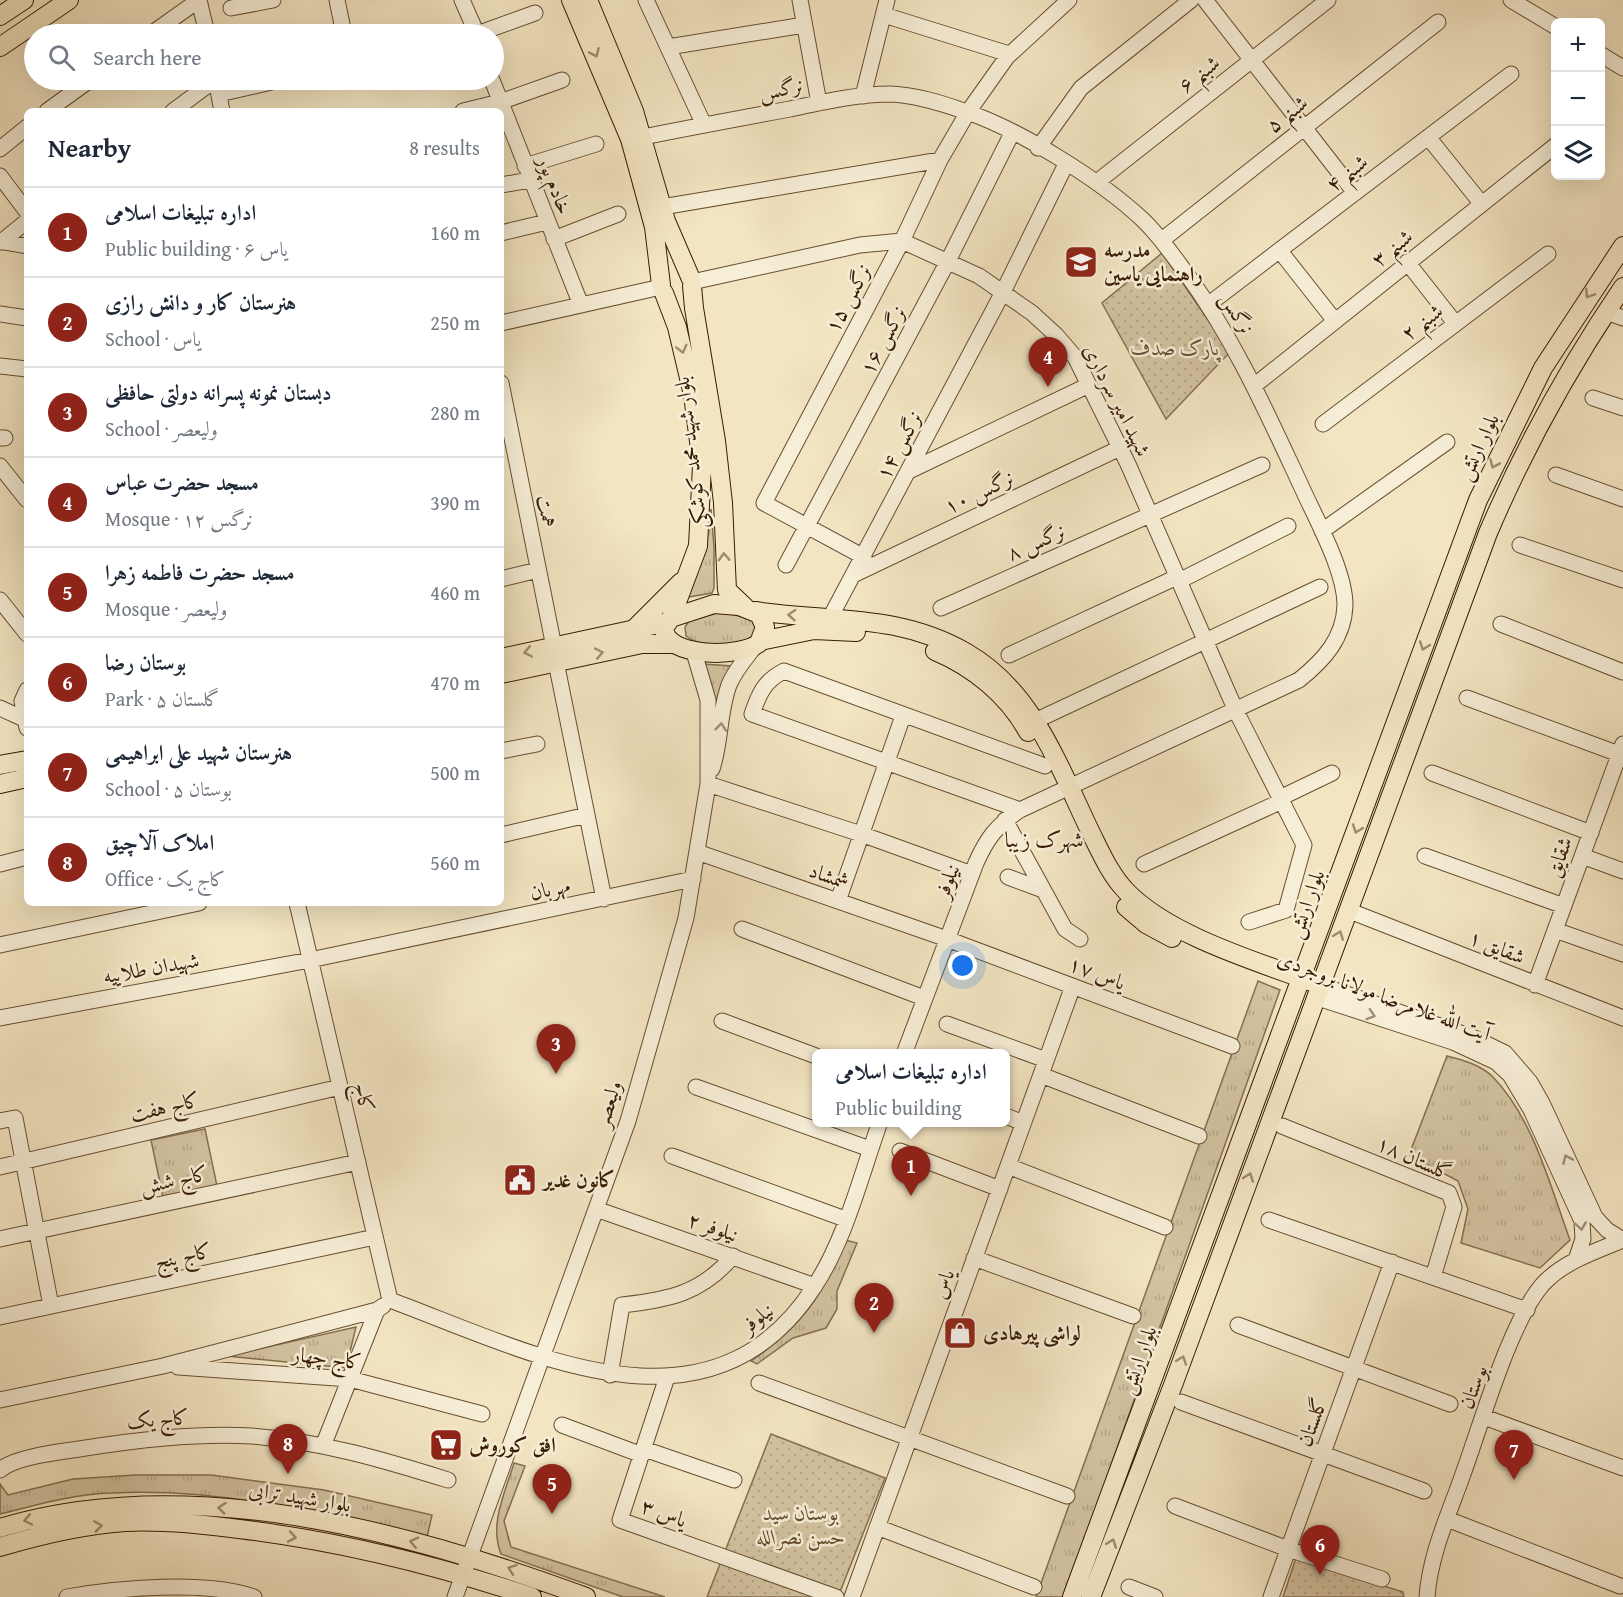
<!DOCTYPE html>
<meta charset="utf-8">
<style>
:root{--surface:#fff;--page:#f2f2f3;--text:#1f2937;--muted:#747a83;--line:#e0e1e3;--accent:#8f2418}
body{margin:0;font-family:"Gentium Book Plus",Amiri,serif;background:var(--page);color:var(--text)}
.controls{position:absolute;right:18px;top:18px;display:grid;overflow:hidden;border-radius:9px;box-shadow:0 6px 24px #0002}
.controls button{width:54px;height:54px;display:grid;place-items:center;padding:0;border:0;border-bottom:2px solid var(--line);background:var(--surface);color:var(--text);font:30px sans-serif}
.you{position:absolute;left:963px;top:966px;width:21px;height:21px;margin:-15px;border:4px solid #fff;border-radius:50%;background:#1a73e8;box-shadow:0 0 0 9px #1a73e833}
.badge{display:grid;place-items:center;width:39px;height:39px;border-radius:50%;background:var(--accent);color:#fff;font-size:20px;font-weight:700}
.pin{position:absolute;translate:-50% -50px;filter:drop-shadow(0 2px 3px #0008)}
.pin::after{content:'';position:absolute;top:32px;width:21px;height:18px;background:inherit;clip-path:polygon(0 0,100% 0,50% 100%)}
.popup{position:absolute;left:812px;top:1049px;width:198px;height:78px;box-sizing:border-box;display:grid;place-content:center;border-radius:9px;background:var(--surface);filter:drop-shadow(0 2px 4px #0005);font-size:20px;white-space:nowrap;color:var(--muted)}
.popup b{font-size:22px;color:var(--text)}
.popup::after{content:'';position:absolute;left:50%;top:100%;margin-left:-12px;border:12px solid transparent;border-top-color:var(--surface)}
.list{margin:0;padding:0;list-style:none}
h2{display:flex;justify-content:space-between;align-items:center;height:78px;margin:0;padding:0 24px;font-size:26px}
h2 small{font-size:20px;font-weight:400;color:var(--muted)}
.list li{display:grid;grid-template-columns:39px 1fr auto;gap:18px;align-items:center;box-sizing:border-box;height:90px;padding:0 24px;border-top:2px solid var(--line)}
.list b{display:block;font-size:22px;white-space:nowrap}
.list p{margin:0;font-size:20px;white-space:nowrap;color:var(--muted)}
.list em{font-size:20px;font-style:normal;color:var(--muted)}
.icon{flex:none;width:33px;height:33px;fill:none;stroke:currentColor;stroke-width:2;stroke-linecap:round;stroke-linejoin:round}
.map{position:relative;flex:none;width:1623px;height:1597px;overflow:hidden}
.search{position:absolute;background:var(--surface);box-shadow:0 6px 24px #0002;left:24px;top:24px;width:480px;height:66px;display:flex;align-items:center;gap:15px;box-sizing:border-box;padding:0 21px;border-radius:33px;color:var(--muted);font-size:22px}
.panel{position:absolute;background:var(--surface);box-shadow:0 6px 24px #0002;left:24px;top:108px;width:480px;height:798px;border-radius:9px}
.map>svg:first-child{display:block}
</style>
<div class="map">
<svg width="1623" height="1597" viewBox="0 0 1623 1597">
<defs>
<pattern id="grass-tufts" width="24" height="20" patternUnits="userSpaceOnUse" patternTransform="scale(1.5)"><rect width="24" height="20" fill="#d3c3a1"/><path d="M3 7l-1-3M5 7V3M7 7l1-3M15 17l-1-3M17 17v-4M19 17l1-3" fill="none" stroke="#b6a789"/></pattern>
<pattern id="park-dots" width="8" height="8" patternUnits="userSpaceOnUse" patternTransform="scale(1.5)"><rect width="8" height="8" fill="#d3c3a1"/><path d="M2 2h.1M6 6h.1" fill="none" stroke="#b6a789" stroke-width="1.8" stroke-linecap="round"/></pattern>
</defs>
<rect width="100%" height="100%" fill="#f3e5c2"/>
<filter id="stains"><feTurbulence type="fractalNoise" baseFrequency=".00333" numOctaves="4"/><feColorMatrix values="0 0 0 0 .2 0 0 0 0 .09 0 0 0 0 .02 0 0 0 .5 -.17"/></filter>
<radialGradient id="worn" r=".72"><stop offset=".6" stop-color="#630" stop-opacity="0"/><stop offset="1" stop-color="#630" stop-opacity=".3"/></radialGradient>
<path fill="url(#grass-tufts)" stroke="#866f50" stroke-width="1.5" d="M711,509L714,547V588L712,593L683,598L703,550Z
M721,612L752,619L757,628L752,639C732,645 704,650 686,636L685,627L689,621Z
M703,664L732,666L716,713L710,681Z
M1258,981L1280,990L1064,1597H1036Z
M1447,1056C1463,1060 1481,1065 1493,1077C1534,1120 1550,1186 1570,1240L1540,1268L1461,1243L1468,1209L1458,1181L1409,1155Z
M205,1129L217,1186L163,1197L151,1140Z
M845,1240L857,1243L837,1291V1309L826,1328L793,1338L757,1364L751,1361C801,1327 823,1296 845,1240Z
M356,1327L346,1368L227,1356Z
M514,1463L525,1466L504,1521L511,1547L665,1597H623L501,1554C489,1524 505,1493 514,1463Z
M136,1475H211L324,1490L432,1515L427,1537C323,1514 219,1487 112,1493C74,1494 36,1505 0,1514V1484L8,1495L73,1479Z"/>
<path fill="url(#park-dots)" stroke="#866f50" stroke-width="1.5" d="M1162,253L1230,352L1166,419L1102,303Z
M771,1434L885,1478L838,1597H707Z
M1296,1558L1403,1592L1404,1597H1283Z"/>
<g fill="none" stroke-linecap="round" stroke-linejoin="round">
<g stroke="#674e30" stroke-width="17">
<path id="minor" d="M199,0L207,34
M337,0L344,34
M462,0L477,34
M646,0L704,125
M800,0L819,103
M1205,0L1355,193
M1511,0L1556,27
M231,8L273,0
M884,15L1009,54
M151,34L199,0
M477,34L535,13
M668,47L804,25
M1600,54L1623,68
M492,80L581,305
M217,85L222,111
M219,94L280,80
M863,96L887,0
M47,111L90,80
M173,111L215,80
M463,111L500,102L562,80
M643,137C692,127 741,118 790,109C823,102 857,94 891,94C916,95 941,103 964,111C1019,129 1100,180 1142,219C1159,235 1172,254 1186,273C1235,340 1268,415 1303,490C1317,521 1345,571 1345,605C1344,638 1324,660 1299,680L1020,810C997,825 987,838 976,863L904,1054
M1428,137L1481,203
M1038,148L1081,88L1191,0
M0,149L27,127
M525,166L596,144
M0,176L27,212
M1097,182L1328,0
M501,185L530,180
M662,207L940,160
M501,233L547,222
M554,239L618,214
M1162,240L1438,22
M0,241L27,246
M1,242L27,221
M1280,251L1335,321
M1407,262L1455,323
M692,282L860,245L902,241L979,276L1032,313L1056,335L1075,357L1128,464L1236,711L1304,845L1286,910L1249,922
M1209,304L1511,74
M1606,312L1623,318
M0,314L27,318
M501,323L661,287
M0,366L27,369
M501,383L554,647
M1255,385L1556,145
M1593,398L1623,408
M1323,424L1548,254
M0,438H5
M0,466L27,500
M909,471L1089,385
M1556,475L1623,499
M1322,531L1447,442
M1520,545L1623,580
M864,557L764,503L902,241L940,160L968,112L1007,57L1069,0
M786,565L948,261L1012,133
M855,574L1120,448
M501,579L538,570
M1179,581L1288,526
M0,600L27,634
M941,608L1262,465
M831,616L1003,292L1066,164
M1501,624L1623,672
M1009,655L1177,577
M556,662L604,899
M27,690L22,701L27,728
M1467,698L1619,754
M0,708L24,719
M1035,721L1320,587
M501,751L537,744
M712,769C721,742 719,712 729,685C735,670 746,658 756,645
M1432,773L1591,833
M708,784L861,834L972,874
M1280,798L1332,773
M1020,810L752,714C759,694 764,681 784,671L1045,766
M1005,820L1065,929L1080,939
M501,835L587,815
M697,852L947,939L1232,1046
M1425,856L1564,906
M1582,856L1623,871
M0,864L27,857
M1144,864L1282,801
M1008,877L1043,890
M838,901L903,716
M297,903L390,1300C528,1351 709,1449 814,1287C845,1241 861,1175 880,1122
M1355,913L1623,1018
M742,929L924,998
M1555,930L1623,954
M0,945L199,903
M1320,985L1472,1037L1505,1053L1530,1082L1542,1103L1595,1217L1607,1230L1623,1240
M1535,985L1623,744
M1315,997L1453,1042L1496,1062L1510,1075L1531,1110L1582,1221L1583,1239L1576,1260
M0,1018L310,960L693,879
M722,1021L816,1056
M947,1024L1046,1060
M1041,1075L1199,1136
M696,1087L870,1149
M1006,1116L1023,1123
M0,1121L15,1118L51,1306
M1282,1126L1449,1193L1454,1207L1433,1277
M900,1151L1000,1189
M672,1156L845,1219
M1008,1166L1165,1227
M0,1167L340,1087
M596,1209L815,1286
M1269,1220L1527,1310
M0,1239L358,1162
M974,1258L1133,1316
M0,1317L375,1237
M1238,1325L1450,1404
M178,1367L350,1379L482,1414
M610,1375L622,1305C669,1300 702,1293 733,1256
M667,1377L620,1520L836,1597
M759,1383L1067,1496
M0,1400L163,1366L377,1310
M1181,1402L1424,1491
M1484,1417L1623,1468
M562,1425L642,1455
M323,1446L377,1310L383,1306
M644,1449L734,1480
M0,1470C15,1457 59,1452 79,1449C136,1440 194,1433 252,1436C320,1441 384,1460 448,1480
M1175,1506L1288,1549L1382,1579
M1447,1519L1620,1586
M877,1527L1034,1587
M1129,1587L1155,1597
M67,1597C118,1588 205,1580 254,1597
M455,1597L628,1121L686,918L708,784V700L693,649
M852,1597L1073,986
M1271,1597L1392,1262
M1427,1597C1430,1554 1449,1514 1463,1474C1481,1425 1510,1321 1543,1284C1563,1262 1596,1251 1623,1240"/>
</g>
<g stroke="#381b00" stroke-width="20">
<path id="major" d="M571,0L630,139L654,227L661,285
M588,0L634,111L666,221L691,279
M0,16L24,0
M0,47L69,0
M692,286L694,308L716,441L723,503L727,590L745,607
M664,293L677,327L693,395L702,465L698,546L671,618
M714,604L739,606L759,614L765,627L759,643C741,658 665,658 664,628L671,618Z
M755,611C828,622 899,613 967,653C1033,691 1059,767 1091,833C1101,853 1110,874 1126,891C1168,935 1255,961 1312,982
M633,630L681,582
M760,641L814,630L856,632
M935,651C973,667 1008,695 1028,732
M501,658L668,622
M501,674L642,644H673
M0,765L27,760
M0,784L27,778
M1126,907L1146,924L1172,938
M0,1528C188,1471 408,1531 586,1597
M0,1547C40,1535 83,1525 125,1522C163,1520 201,1524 239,1529C339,1541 436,1565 532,1597
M1072,1597L1478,500L1543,368L1623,246
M1091,1597L1173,1385L1488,533C1525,446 1570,365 1623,287"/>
</g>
<use href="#minor" stroke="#f7eed7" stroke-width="15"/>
<use href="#major" stroke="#f3e5c2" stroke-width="18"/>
</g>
<defs><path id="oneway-chevron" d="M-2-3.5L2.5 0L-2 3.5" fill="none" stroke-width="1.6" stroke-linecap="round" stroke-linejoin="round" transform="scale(1.5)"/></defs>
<g stroke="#9f8a6b">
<use href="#oneway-chevron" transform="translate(595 53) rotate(66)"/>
<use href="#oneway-chevron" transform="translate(1589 294) rotate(123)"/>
<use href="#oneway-chevron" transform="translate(682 349) rotate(76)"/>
<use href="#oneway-chevron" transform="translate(1494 464) rotate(114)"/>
<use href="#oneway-chevron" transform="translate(724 557) rotate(-92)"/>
<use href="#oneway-chevron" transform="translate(792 615) rotate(-176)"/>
<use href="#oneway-chevron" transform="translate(1424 646) rotate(110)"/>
<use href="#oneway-chevron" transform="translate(528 652) rotate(168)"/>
<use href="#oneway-chevron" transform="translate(599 653) rotate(-12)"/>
<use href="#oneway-chevron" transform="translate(1357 829) rotate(110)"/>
<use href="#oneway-chevron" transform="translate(1339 935) rotate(-69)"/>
<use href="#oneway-chevron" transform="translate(1249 1177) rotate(-70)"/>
<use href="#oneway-chevron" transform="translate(1182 1360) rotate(-70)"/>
<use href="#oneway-chevron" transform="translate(222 1508) rotate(-174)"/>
<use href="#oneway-chevron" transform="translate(28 1520) rotate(168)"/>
<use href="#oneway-chevron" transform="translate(98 1526) rotate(-8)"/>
<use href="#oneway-chevron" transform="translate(292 1537) rotate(10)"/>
<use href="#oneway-chevron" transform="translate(414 1542) rotate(-167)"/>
<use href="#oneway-chevron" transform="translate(1112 1543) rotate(-69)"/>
<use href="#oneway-chevron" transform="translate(512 1569) rotate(-160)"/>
</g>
<g stroke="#a18f76">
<use href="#oneway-chevron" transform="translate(721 727) rotate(-84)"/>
<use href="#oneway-chevron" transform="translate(1371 1015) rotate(18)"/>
<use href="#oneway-chevron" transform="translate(1567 1159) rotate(-114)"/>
<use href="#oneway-chevron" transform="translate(1581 1226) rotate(82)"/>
</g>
<defs>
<g id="school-square" transform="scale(1.725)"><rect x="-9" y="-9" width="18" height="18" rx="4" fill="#8f2418" stroke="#f7eed7"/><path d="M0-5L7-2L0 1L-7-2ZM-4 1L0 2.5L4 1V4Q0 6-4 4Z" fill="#fff"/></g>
<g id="civic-square" transform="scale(1.725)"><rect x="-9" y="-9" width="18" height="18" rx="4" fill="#8f2418" stroke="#f7eed7"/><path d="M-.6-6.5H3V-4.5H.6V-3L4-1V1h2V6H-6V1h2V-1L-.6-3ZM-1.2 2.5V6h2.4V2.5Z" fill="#fff"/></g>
<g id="shop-square" transform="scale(1.725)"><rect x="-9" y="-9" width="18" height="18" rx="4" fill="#8f2418" stroke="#f7eed7"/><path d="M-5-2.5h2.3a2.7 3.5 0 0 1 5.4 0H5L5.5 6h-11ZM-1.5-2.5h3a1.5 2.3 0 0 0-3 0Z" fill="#fff"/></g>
<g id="supermarket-square" transform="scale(1.725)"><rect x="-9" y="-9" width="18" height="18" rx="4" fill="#8f2418" stroke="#f7eed7"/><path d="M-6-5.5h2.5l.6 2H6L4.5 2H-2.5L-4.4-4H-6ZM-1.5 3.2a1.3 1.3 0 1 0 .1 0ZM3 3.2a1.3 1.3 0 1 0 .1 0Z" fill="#fff"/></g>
</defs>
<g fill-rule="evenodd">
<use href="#school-square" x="1081" y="262"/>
<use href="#civic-square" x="520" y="1180"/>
<use href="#shop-square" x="960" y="1333"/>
<use href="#supermarket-square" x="446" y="1445"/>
</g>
<g text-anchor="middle" stroke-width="5" stroke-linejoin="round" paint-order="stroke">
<g font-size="21" fill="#381b00" stroke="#f7eed7">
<text transform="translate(1199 74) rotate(-38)" y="7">شبنم ۶</text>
<text transform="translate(781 89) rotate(-11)" y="7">نرگس</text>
<text transform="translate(1287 114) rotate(-38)" y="7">شبنم ۵</text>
<text transform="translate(1347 173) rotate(-38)" y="7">شبنم ۴</text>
<text transform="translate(555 185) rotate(68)" y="7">خادم پور</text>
<text transform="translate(1392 248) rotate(-39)" y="7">شبنم ۳</text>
<text transform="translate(848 298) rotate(-62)" y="7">نرگس ۱۵</text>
<text transform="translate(1237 313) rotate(59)" y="7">نرگس</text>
<text transform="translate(1422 322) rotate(-37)" y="7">شبنم ۲</text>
<text transform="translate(883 340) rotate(-62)" y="7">نرگس ۱۶</text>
<text transform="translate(1117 400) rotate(63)" y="7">شهید امیر سرداری</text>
<text transform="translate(899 445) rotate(-62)" y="7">نرگس ۱۴</text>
<text transform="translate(1478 447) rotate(-65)" y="7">بلوار ارتش</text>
<text transform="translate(691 453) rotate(-97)" y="7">بلوار شهید محمد کوشکی</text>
<text transform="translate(979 492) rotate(-25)" y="7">نرگس ۱۰</text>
<text transform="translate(547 511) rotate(78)" y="7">همت</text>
<text transform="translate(1036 542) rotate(-24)" y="7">نرگس ۸</text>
<text transform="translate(1559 857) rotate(-70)" y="7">شقایق</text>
<text transform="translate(829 876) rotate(19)" y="7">شمشاد</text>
<text transform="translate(947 881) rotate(-69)" y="7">نیلوفر</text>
<text transform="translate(550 889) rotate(-12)" y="7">مهربان</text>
<text transform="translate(1306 904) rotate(-70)" y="7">بلوار ارتش</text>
<text transform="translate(1497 947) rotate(22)" y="7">شقایق ۱</text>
<text transform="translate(151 968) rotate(-10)" y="7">شهیدان طلاییه</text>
<text transform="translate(1097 973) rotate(21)" y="7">یاس ۱۷</text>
<text transform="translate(1384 996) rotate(20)" y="7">آیت الله غلامرضا مولانا بروجردی</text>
<text transform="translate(364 1097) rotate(77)" y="7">کاج</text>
<text transform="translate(608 1104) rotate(-73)" y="7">ولیعصر</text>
<text transform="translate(165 1107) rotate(-13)" y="7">کاج هفت</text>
<text transform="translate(1414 1158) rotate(24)" y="7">گلستان ۱۸</text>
<text transform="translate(174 1180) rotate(-12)" y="7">کاج شش</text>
<text transform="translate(713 1227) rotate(19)" y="7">نیلوفر ۲</text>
<text transform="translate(183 1256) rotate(-12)" y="7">کاج پنج</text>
<text transform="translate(943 1284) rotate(-70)" y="7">یاس</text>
<text transform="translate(757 1318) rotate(-38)" y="7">نیلوفر</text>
<text transform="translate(327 1358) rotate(7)" y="7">کاج چهار</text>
<text transform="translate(1138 1360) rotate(-70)" y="7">بلوار ارتش</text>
<text transform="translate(1473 1387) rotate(-69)" y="7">بوستان</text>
<text transform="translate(158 1419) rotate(-4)" y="7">کاج یک</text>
<text transform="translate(1312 1422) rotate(-70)" y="7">گلستان</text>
<text transform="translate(300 1497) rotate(9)" y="7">بلوار شهید ترابی</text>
<text transform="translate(664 1513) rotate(20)" y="7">یاس ۳</text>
</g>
<g font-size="21" font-weight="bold" fill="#381b00" stroke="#f7eed7" text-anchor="start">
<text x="1104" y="257">مدرسه<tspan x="1104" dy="24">راهنمایی یاسین</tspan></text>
<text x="543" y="1187">کانون غدیر</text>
<text x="983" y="1340">لواشی پیرهادی</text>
<text x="469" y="1452">افق کوروش</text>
</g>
<g font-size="21" font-style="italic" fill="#664d30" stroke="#f7eed7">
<text x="1175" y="355">پارک صدف</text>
<text x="801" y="1520">بوستان سید<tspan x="801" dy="24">حسن نصرالله</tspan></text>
</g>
<g font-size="22" fill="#381b00" stroke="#f7eed7">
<text x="1044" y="847">شهرک زیبا</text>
</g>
</g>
<rect width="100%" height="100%" filter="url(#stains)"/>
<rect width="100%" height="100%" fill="url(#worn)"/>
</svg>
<div class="controls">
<button>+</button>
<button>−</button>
<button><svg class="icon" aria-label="layers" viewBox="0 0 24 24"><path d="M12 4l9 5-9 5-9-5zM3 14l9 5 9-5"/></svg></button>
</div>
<div class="you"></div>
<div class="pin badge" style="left:911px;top:1196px">1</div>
<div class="popup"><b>اداره تبلیغات اسلامی</b>Public building</div>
<div class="pin badge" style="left:874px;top:1333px">2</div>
<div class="pin badge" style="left:556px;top:1074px">3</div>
<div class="pin badge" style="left:1048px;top:387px">4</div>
<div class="pin badge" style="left:552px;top:1514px">5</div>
<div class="pin badge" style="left:1320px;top:1575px">6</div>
<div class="pin badge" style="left:1514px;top:1480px">7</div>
<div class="pin badge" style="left:288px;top:1474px">8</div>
<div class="search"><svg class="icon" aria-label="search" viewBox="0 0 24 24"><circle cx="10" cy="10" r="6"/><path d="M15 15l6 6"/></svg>Search here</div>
<section class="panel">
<h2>Nearby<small>8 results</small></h2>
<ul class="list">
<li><span class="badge">1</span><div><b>اداره تبلیغات اسلامی</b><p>Public building · یاس ۶</p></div><em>160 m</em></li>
<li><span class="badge">2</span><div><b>هنرستان کار و دانش رازی</b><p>School · یاس</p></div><em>250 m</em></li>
<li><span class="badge">3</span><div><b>دبستان نمونه پسرانه دولتی حافظی</b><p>School · ولیعصر</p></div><em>280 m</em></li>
<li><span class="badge">4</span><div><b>مسجد حضرت عباس</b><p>Mosque · نرگس ۱۲</p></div><em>390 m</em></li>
<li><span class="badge">5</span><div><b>مسجد حضرت فاطمه زهرا</b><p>Mosque · ولیعصر</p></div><em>460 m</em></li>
<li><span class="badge">6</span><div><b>بوستان رضا</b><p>Park · گلستان ۵</p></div><em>470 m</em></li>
<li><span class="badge">7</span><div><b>هنرستان شهید علی ابراهیمی</b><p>School · بوستان ۵</p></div><em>500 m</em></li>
<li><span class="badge">8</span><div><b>املاک آلاچیق</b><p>Office · کاج یک</p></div><em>560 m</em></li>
</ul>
</section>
</div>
